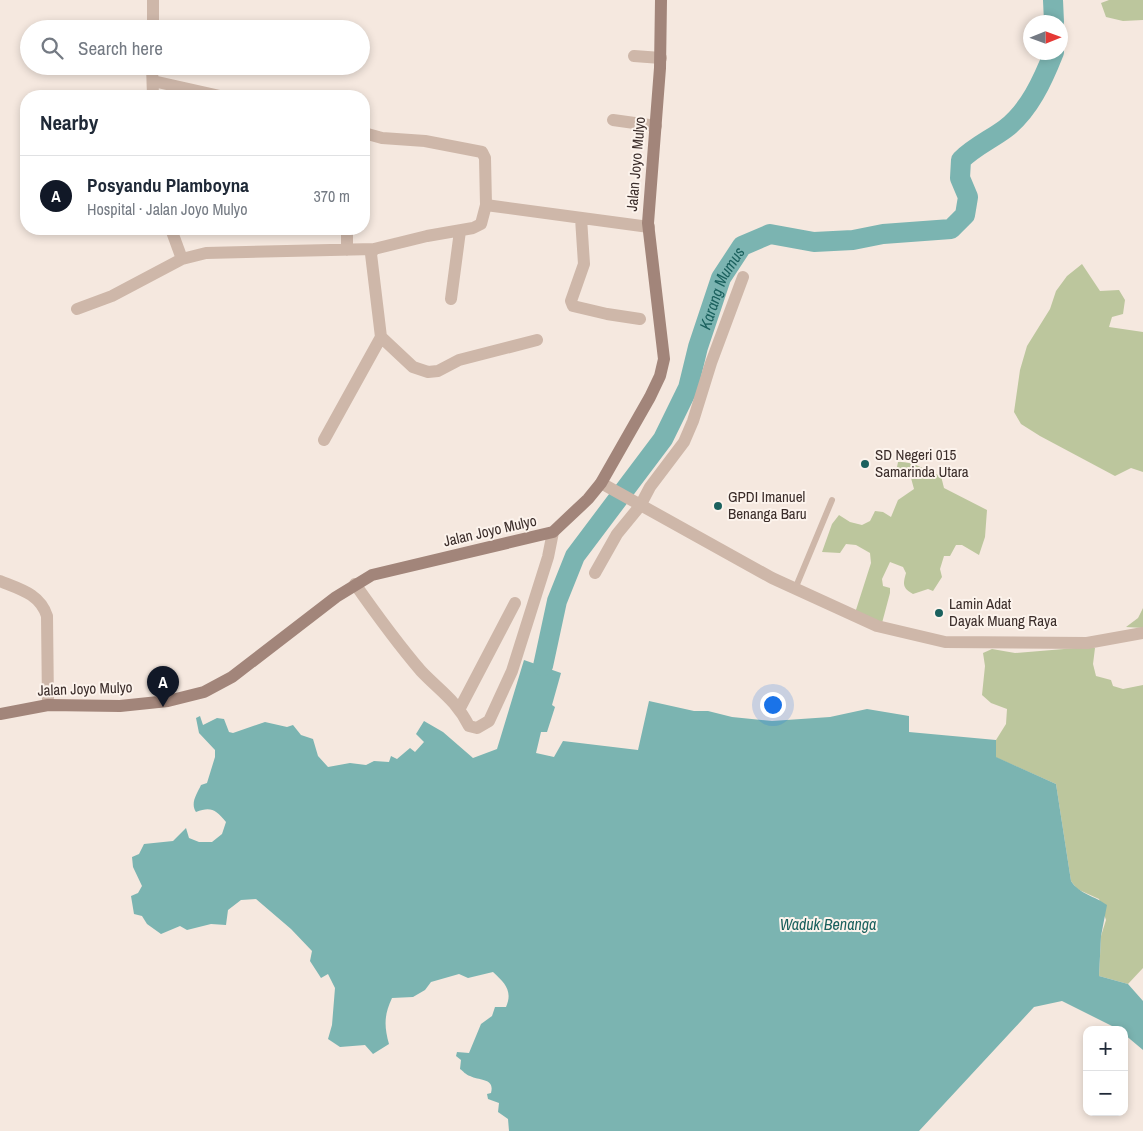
<!DOCTYPE html>
<meta charset="utf-8">
<style>
:root{--surface:#fff;--page:#f2f2f3;--text:#1f2937;--muted:#747a83;--line:#e0e1e3;--accent:#111827}
body{margin:0;font-family:"Archivo Narrow",sans-serif;background:var(--page);color:var(--text)}
.controls{position:absolute;right:15px;bottom:15px;display:grid;overflow:hidden;border-radius:10px;box-shadow:0 2px 8px #0003}
.controls button{width:45px;height:45px;display:grid;place-items:center;padding:0;border:0;border-bottom:1px solid var(--line);background:var(--surface);color:var(--text);font:25px sans-serif}
.compass{position:absolute;left:1023px;top:15px;width:45px;height:45px;border-radius:50%;background:var(--surface);box-shadow:0 2px 8px #0003;rotate:89deg}
.you{position:absolute;left:772px;top:704px;width:18px;height:18px;margin:-12px;border:4px solid #fff;border-radius:50%;background:#1a73e8;box-shadow:0 0 0 8px #1a73e833}
.badge{display:grid;place-items:center;width:32px;height:32px;border-radius:50%;background:var(--accent);color:#fff;font-size:16px;font-weight:700}
.pin{position:absolute;translate:-50% -41px;filter:drop-shadow(0 1px 2px #0008)}
.pin::after{content:'';position:absolute;top:26px;width:18px;height:15px;background:inherit;clip-path:polygon(0 0,100% 0,50% 100%)}
.list{margin:0;padding:0;list-style:none}
h2{display:flex;justify-content:space-between;align-items:center;height:65px;margin:0;padding:0 20px;font-size:21px}
h2 small{font-size:16px;font-weight:400;color:var(--muted)}
.list li{display:grid;grid-template-columns:32px 1fr auto;gap:15px;align-items:center;box-sizing:border-box;height:80px;padding:0 20px;border-top:1px solid var(--line)}
.list b{display:block;font-size:19px;white-space:nowrap}
.list p{margin:0;font-size:16px;white-space:nowrap;color:var(--muted)}
.list em{font-size:16px;font-style:normal;color:var(--muted)}
.icon{flex:none;width:28px;height:28px;fill:none;stroke:currentColor;stroke-width:2;stroke-linecap:round;stroke-linejoin:round}
.map{position:relative;flex:none;width:1143px;height:1131px;overflow:hidden}
.search{position:absolute;background:var(--surface);box-shadow:0 2px 8px #0003;left:20px;top:20px;width:350px;height:55px;display:flex;align-items:center;gap:12px;box-sizing:border-box;padding:0 18px;border-radius:28px;color:var(--muted);font-size:19px}
.panel{position:absolute;background:var(--surface);box-shadow:0 2px 8px #0003;left:20px;top:90px;width:350px;height:145px;border-radius:20px}
.map>svg:first-child{display:block}
</style>
<div class="map">
<svg width="1143" height="1131" viewBox="0 0 1143 1131">
<rect width="100%" height="100%" fill="#f5e8df"/>
<path fill="#bcc69d" d="M1109,0H1143V20L1123,21L1106,17L1101,3Z
M1082,264L1100,291L1119,290L1125,300L1123,314L1112,317L1109,327L1143,332V472L1131,468L1115,476L1040,436L1021,424L1014,412L1020,370L1027,346L1050,309L1056,291L1067,276Z
M898,462C917,462 923,470 941,476L944,488L987,510L985,537L979,555L962,545H956L950,556H944L940,569L942,577L933,591L928,589L913,594C902,588 903,584 906,573L903,567L890,562L882,579L883,586L890,588V593L882,623L855,613L871,563L870,553L856,545L846,544L840,553L822,552L832,524L839,515L850,522L862,525L870,521L875,511L883,512L891,517L898,500L914,489L911,478L896,472Z
M1143,608V628L1126,627L1138,618Z
M1088,647L1095,648L1093,664L1096,676L1111,680L1113,686L1123,689L1143,685V968L1128,984L1099,976L1101,936L1106,920L1099,899L1077,889L1071,881L1056,784L995,757L996,740L1006,724L1007,709L991,703L982,695L985,666L983,653L992,649L1015,653Z"/>
<path fill="#7bb4b1" d="M524,660L561,673L552,705L555,707L547,732H541L536,753L554,757L563,741L638,750L649,701L694,711H708L732,717L772,721L830,717L867,709L909,716V732L996,740V757L1056,784L1071,881C1079,894 1095,896 1107,905L1101,936L1099,976L1128,984L1143,1001V1050L1124,1034V1030H1120L1062,1001L1034,1007L919,1131H509L508,1119L498,1112L499,1103L488,1099L487,1094L491,1093C495,1078 480,1081 470,1076C466,1075 463,1071 460,1069L461,1060L456,1056L457,1052L469,1053L481,1024L492,1016L495,1007H506C513,991 505,983 493,972L468,978L459,974L431,982L425,990L413,997L392,998C384,1015 384,1026 389,1044L373,1054L365,1045L340,1047L328,1039L332,1025L335,988L328,974L321,978L310,961L312,951L291,929L256,899L241,900L228,910L226,925L211,924L187,930L180,926L161,934L147,924L142,916L134,914L131,896L138,893L142,886L133,867L132,857L139,854L144,844L173,841L186,828L189,838L199,842H212L222,834L226,822C216,810 211,806 196,812C190,803 197,794 201,785L207,783L215,757V750L199,733L196,718L200,716L203,725L217,718L224,719L229,732L233,733L265,722L287,727L293,725L301,735L313,739L318,756L328,767L350,763L366,765L374,761L389,762L391,756L397,759L410,748L415,752L424,742L416,734L424,721L443,732L473,758L497,749Z"/>
<g fill="none" stroke-linecap="round" stroke-linejoin="round">
<g stroke="#7bb4b1" stroke-width="20">
<path d="M1053,0L1054,22"/>
<path id="s1" d="M543,666L557,601L575,556L663,439L688,388L698,347L721,278L742,246L770,234L814,242L853,240L883,234L951,229L965,215L968,197L960,178L961,160C974,147 990,140 1005,129C1029,111 1043,80 1054,52"/>
</g>
<path stroke="#ceb7a9" stroke-width="6" d="M795,589L832,500"/>
<path stroke="#ceb7a9" stroke-width="12" d="M153,29V0
M634,56L661,58
M152,66L153,96
M153,81L220,96
M613,120L656,126
M364,133L382,138L425,141L482,152L485,158L486,205
M581,218L584,264L571,301L573,306L607,314L640,319
M171,229L182,259
M347,250V229
M451,299L460,231
M77,309L112,296L182,259L206,253L374,249
M537,340L459,360L438,371L428,372L413,367L381,337L371,254L374,249L427,236L473,228L481,224L486,205L649,227
M324,440L381,337
M595,573L617,534L640,506L650,487L684,442L693,421L711,363L743,277
M0,581C20,589 40,594 47,616L48,705
M355,584C376,614 397,643 421,671C440,691 456,700 469,726L477,728L489,721L512,671L548,557L553,532
M460,708L515,603"/>
<path stroke="#ceb7a9" stroke-width="12" d="M601,483L772,578L877,626L945,642L1087,643L1143,633"/>
<path stroke="#a2857a" stroke-width="12" d="M0,714L48,705L120,706L168,701L204,692L232,677L336,597L372,575L553,532L588,499L601,483L650,397L660,376L664,359L648,223L660,68L661,0"/>
</g>
<g fill="#1b615e" stroke="#fcf3ec" stroke-width="2">
<circle cx="865" cy="464" r="5"/>
<circle cx="718" cy="506" r="5"/>
<circle cx="939" cy="613" r="5"/>
</g>
<g text-anchor="middle" stroke-width="4" stroke-linejoin="round" paint-order="stroke">
<g font-size="15" fill="#3b2d2a" stroke="#fcf3ec">
<text transform="translate(636 164) rotate(-85)" y="5">Jalan Joyo Mulyo</text>
<text transform="translate(490 531) rotate(-13)" y="5">Jalan Joyo Mulyo</text>
<text transform="translate(85 689) rotate(-2)" y="5">Jalan Joyo Mulyo</text>
</g>
<g font-size="15" fill="#3b2d2a" stroke="#fcf3ec" text-anchor="start">
<text x="875" y="460">SD Negeri 015<tspan x="875" dy="17">Samarinda Utara</tspan></text>
<text x="728" y="502">GPDI Imanuel<tspan x="728" dy="17">Benanga Baru</tspan></text>
<text x="949" y="609">Lamin Adat<tspan x="949" dy="17">Dayak Muang Raya</tspan></text>
</g>
<g font-size="16" font-style="italic" fill="#1b615e" stroke="#fcf3ec">
<text dy="6" stroke="none"><textPath href="#s1" startOffset="424">Karang Mumus</textPath></text>
<text x="828" y="930">Waduk Benanga</text>
</g>
</g>
</svg>
<div class="controls">
<button>+</button>
<button>−</button>
</div>
<svg class="compass" viewBox="-18 -18 36 36"><path d="M0-13l5 13h-10z" fill="#e53935"/><path d="M0 13l5-13h-10z" fill="#747a83"/></svg>
<div class="you"></div>
<div class="pin badge" style="left:163px;top:707px">A</div>
<div class="search"><svg class="icon" aria-label="search" viewBox="0 0 24 24"><circle cx="10" cy="10" r="6"/><path d="M15 15l6 6"/></svg>Search here</div>
<section class="panel">
<h2>Nearby<small></small></h2>
<ul class="list">
<li><span class="badge">A</span><div><b>Posyandu Plamboyna</b><p>Hospital · Jalan Joyo Mulyo</p></div><em>370 m</em></li>
</ul>
</section>
</div>
